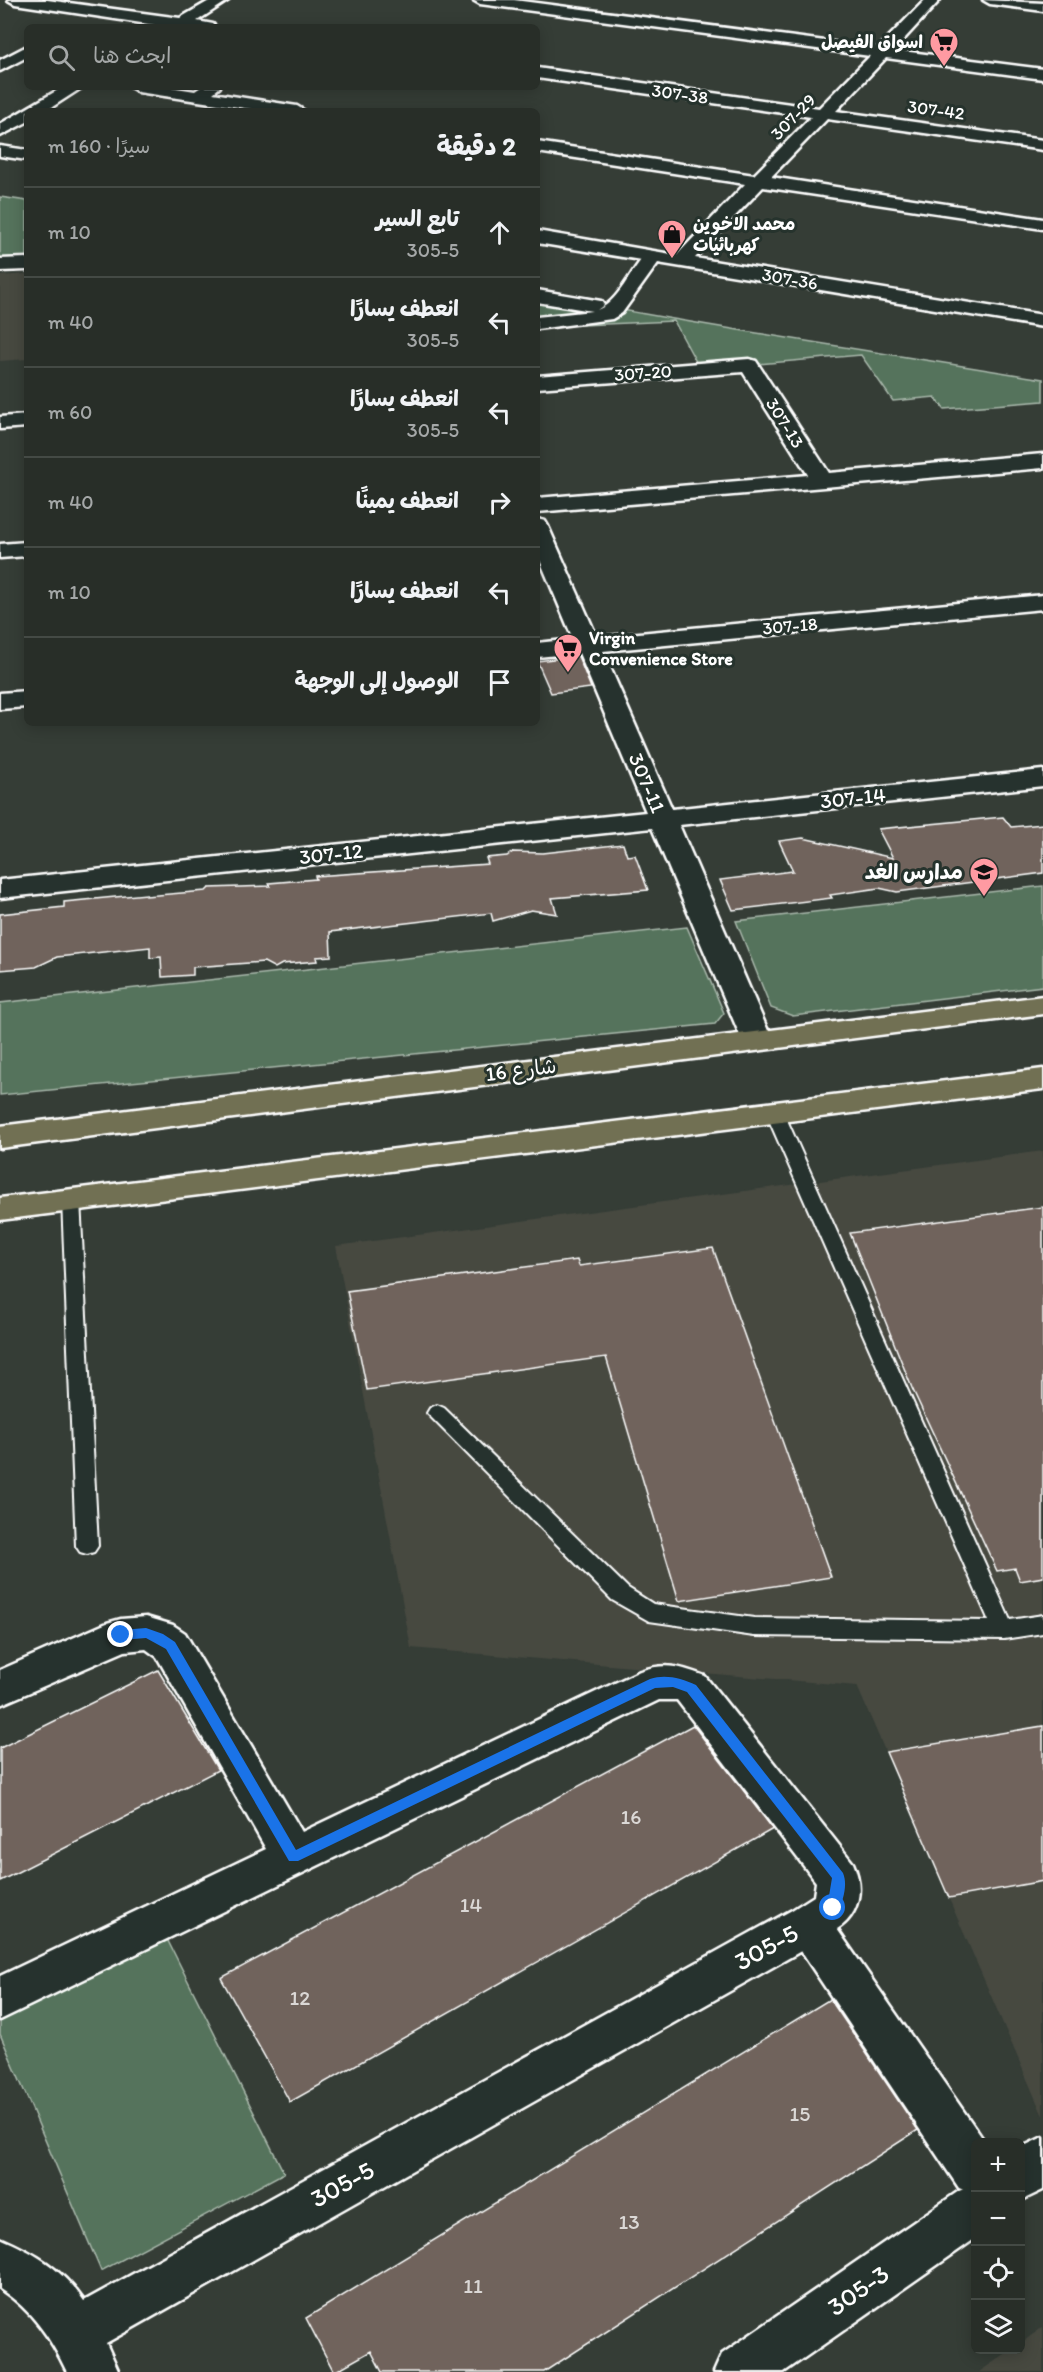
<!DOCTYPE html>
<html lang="ar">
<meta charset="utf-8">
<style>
:root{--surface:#282e28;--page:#303630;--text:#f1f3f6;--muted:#a5a8a8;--line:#444a45}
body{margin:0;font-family:Itim,"Playpen Sans Arabic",sans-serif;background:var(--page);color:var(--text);direction:rtl}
.controls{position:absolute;right:18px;bottom:18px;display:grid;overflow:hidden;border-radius:9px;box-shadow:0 3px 15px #0003}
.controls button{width:54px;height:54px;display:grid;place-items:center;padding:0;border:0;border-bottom:2px solid var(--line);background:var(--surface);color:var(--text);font:30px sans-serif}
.stop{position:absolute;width:18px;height:18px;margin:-14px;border:4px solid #1a73e8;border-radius:50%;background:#fff}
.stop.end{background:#1a73e8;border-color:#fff;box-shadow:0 2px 6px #0008}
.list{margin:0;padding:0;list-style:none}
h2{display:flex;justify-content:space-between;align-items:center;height:78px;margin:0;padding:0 24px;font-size:26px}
h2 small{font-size:20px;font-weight:400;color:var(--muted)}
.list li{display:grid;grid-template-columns:39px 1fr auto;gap:18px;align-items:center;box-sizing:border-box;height:90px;padding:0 24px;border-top:2px solid var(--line)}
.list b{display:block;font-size:22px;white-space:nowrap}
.list p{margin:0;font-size:20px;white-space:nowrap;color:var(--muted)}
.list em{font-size:20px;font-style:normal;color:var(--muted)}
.icon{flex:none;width:33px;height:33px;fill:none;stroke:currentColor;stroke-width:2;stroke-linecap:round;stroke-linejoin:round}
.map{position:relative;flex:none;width:1043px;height:2372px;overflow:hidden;direction:ltr}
.search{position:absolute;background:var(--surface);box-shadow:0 3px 15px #0003;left:24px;top:24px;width:516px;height:66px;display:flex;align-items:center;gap:15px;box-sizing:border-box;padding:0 21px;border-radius:9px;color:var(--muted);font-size:22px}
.panel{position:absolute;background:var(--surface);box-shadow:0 3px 15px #0003;left:24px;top:108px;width:516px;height:618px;border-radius:9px;direction:rtl}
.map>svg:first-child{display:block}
</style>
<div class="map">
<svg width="1043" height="2372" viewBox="0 0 1043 2372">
<rect width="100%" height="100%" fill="#353d36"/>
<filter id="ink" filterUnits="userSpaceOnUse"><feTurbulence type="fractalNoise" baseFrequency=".0167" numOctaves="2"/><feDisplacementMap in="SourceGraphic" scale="12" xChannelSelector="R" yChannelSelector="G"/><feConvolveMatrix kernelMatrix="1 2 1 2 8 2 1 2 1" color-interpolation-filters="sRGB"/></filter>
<g filter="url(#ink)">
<path fill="#474941" d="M27,274V359L0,361V276Z
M1043,1151V2116L857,1686L411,1648L336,1246Z
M1043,2327V2372H979L1011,2350H1020L1021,2343Z"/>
<path fill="#55735b" stroke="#aab9ad" stroke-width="1.5" d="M0,197L27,201V262L0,263Z
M537,294C705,327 874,351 1043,379V401L944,409L935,397L893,401L861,355L700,369L674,321L537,327Z
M1043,886V986L793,1016L771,1008L736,921Z
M687,927L724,1013L715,1024L0,1095V1003Z
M167,1939L284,2173L101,2271L0,2034V2020Z"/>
<path fill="#70645c" stroke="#fff" stroke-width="1.5" d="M578,656L591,688L551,693L537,661Z
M1003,817L1011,827L1043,824V873L897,892L879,888L830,895L832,898L733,910L720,880L793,871L779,841L803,838L893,858L878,829Z
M623,844L627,856L635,855L648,890L552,898L557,914L531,910L493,921L491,913L330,932L331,956L316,957L317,961L282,964L275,968L264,962L193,967V975L162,977L161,957L150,958V947L57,957L36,967L0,970V914L64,907V902L146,894V896L206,891L209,888L270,886L269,883L316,879L315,876L488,864L486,858L507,856L513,852L543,853Z
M1043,1207V1577L1020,1581L1015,1568L997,1571L912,1388L850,1233Z
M713,1248L831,1577L679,1601L606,1357L367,1390L347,1291L577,1260L579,1266Z
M158,1670L218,1770L0,1881V1748Z
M693,1725L773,1829L290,2102L221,1978Z
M1043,1726V1881L949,1898L886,1752Z
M830,1999L918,2130L544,2372H382L371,2351L334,2372L306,2318Z"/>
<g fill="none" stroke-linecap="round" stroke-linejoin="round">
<g stroke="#fff" stroke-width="4">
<path id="service" d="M774,1105L780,1107L783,1111L1010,1620L1043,1615V1633L1004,1639L754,1636L649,1621L612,1600L427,1413L430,1408L437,1405L444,1408L628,1588L653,1604L754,1618L989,1621L765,1111L768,1107Z
M71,1194L77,1196L80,1200L98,1546L94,1552L87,1554L80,1552L76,1546L62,1200L65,1196Z"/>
</g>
<g stroke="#fff" stroke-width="5">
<path id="minor" d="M8,0H47L180,18L211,0H229L197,21L213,24L216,27H168L15,4Z
M473,0H514L878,48L925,0H940L894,50L1043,69V79L886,58L836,111L1043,140V150L827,119L771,177L1043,219V229L763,187L695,258L1043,315V327L658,263L622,313L612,319L537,329V317L592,311L537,302V290L601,301L604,305L597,310C616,304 629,275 641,260L537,243V231L677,255L745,184L537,152V142L754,175L811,117L537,78V68L819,108L870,56L480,4Z
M983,0L1043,3V11L990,4Z
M27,46V57L0,71V60Z
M63,87H83L46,111H27V122L0,136V124Z
M130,87H170L195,91L201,87H220L213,93L297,106L305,111H264L138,92Z
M0,146L27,150V160L0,156Z
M27,258V270L0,271V259Z
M749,359L756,361L829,473L1043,454V468L537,512V498L808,475L743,372L537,388V376Z
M27,415V427L0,429V417Z
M537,519L545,521L548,526L597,637L1043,595V609L603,651L672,809L1043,770V786L679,825L772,1040L768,1047L757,1050L746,1047L742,1040L652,828L0,898V880L646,812L579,653L537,657V643L573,639L537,553Z
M27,542V556L0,558V544Z
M27,691V707L0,709V693Z
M146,1617L173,1625L185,1633L302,1832L640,1671C667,1662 680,1667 705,1676L853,1863C864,1887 860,1915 837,1929L985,2142H976V2195L959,2188L801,1951L106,2343L119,2372H67C51,2338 32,2310 0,2289V2238C35,2253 62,2269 84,2301L792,1910L814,1896L816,1882L677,1700H659L0,2020V1976L266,1849L157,1657L146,1649L125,1651L0,1705V1670L107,1623L121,1619Z"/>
</g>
<g stroke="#fff" stroke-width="5">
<path id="tertiary" d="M1043,2137V2190L1020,2201V2148Z
M976,2184V2238L784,2372H714L722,2354L959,2191Z"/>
</g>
<g stroke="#fff" stroke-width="5">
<path id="primary" d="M1043,996V1014L0,1148V1126Z
M1043,1069V1089L0,1220V1198Z"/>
</g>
<use href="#service" fill="#26332d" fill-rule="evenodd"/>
<use href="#minor" fill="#26332d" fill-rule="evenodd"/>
<use href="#tertiary" fill="#26332d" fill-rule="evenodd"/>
<use href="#primary" fill="#716f52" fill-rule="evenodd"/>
</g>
</g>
<path fill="#1a73e8" d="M146,1628L163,1634L175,1642L296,1850L650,1679C665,1674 681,1678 696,1685L843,1873C848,1885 843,1900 838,1912L833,1914L828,1912L827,1908L832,1878L687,1692L673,1687L655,1688L298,1861H289L166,1649L146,1638L121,1640L115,1635L121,1630Z"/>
<defs>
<g id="supermarket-pin" transform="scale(1.5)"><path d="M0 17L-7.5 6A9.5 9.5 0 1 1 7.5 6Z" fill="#ff9aa2" stroke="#26332d"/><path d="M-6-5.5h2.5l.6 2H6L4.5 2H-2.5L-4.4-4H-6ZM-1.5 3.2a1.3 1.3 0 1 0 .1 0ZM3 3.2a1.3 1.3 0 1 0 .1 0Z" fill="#111"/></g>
<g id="shop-pin" transform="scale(1.5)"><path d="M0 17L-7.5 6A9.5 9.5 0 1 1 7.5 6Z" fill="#ff9aa2" stroke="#26332d"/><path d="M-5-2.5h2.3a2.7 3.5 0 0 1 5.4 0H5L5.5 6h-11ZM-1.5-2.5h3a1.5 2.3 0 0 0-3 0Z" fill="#111"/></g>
<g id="school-pin" transform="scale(1.5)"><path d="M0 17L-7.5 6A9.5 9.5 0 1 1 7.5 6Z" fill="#ff9aa2" stroke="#26332d"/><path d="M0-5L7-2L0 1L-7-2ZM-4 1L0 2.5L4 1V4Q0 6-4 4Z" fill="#111"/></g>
</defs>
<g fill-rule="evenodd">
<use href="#supermarket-pin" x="944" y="42"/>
<use href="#shop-pin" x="672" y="234"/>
<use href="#supermarket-pin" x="568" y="648"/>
<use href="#school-pin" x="984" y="872"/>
</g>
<g text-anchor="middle" stroke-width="6" stroke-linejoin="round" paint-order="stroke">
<g font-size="18" font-weight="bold" fill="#fff" stroke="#26332d" text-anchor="start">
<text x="923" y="48" text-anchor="end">اسواق الفيصل</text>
<text x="693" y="230">محمد الاخوين<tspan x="693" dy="21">كهربائيات</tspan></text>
<text x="589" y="644">Virgin<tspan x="589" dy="21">Convenience Store</tspan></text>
</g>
<g font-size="18" fill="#fff" stroke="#26332d">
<text transform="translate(680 94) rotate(8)" y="6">307-38</text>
<text transform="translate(936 110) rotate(8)" y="6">307-42</text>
<text transform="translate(793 117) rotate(-46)" y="6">307-29</text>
<text transform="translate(790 279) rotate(10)" y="6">307-36</text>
<text transform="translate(643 373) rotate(-4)" y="6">307-20</text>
<text transform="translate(785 423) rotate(58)" y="6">307-13</text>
<text transform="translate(790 626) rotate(-5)" y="6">307-18</text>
</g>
<g font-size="21" fill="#fff" stroke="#26332d">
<text transform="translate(647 783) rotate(67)" y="7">307-11</text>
<text transform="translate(853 798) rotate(-6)" y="7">307-14</text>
<text transform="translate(331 854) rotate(-6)" y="7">307-12</text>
<text transform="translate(521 1070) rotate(-7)" y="7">شارع 16</text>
</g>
<g font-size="21" font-weight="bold" fill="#fff" stroke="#26332d" text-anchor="end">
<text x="963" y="879">مدارس الغد</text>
</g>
<g font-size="21" fill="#dbd8d6">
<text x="631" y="1824">16</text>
<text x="471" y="1912">14</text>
<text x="300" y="2005">12</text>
<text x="800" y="2121">15</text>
<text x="629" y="2229">13</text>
<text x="473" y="2293">11</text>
</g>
<g font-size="26" fill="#fff" stroke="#26332d">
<text transform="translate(766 1947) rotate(-29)" y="9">305-5</text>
<text transform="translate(342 2184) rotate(-29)" y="9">305-5</text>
<text transform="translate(858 2290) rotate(-35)" y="9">305-3</text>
</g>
</g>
</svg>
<div class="controls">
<button>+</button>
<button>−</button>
<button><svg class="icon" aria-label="locate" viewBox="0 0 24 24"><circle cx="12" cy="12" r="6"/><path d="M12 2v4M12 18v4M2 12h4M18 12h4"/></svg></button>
<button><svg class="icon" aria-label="layers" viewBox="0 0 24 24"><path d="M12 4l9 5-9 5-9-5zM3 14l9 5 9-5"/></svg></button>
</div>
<div class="stop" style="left:833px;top:1908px"></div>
<div class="stop end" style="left:121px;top:1635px"></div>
<div class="search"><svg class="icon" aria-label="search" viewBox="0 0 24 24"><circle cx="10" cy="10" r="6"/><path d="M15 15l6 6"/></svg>ابحث هنا</div>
<section class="panel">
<h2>2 دقيقة<small>سيرًا · 160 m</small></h2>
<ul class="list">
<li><svg class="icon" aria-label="ahead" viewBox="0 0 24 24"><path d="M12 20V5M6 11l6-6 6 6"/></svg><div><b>تابع السير</b><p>305-5</p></div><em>10 m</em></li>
<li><svg class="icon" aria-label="left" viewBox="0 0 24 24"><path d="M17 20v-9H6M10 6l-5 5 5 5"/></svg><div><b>انعطف يسارًا</b><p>305-5</p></div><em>40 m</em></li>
<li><svg class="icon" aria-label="left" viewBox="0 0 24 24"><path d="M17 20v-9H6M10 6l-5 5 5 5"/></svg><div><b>انعطف يسارًا</b><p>305-5</p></div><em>60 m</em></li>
<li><svg class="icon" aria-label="right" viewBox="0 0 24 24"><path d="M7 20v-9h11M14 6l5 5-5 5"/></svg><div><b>انعطف يمينًا</b></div><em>40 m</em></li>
<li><svg class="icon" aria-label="left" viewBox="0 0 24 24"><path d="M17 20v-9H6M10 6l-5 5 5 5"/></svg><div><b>انعطف يسارًا</b></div><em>10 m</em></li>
<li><svg class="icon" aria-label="arrive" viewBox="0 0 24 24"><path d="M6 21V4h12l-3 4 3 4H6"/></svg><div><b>الوصول إلى الوجهة</b></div></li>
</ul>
</section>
</div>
